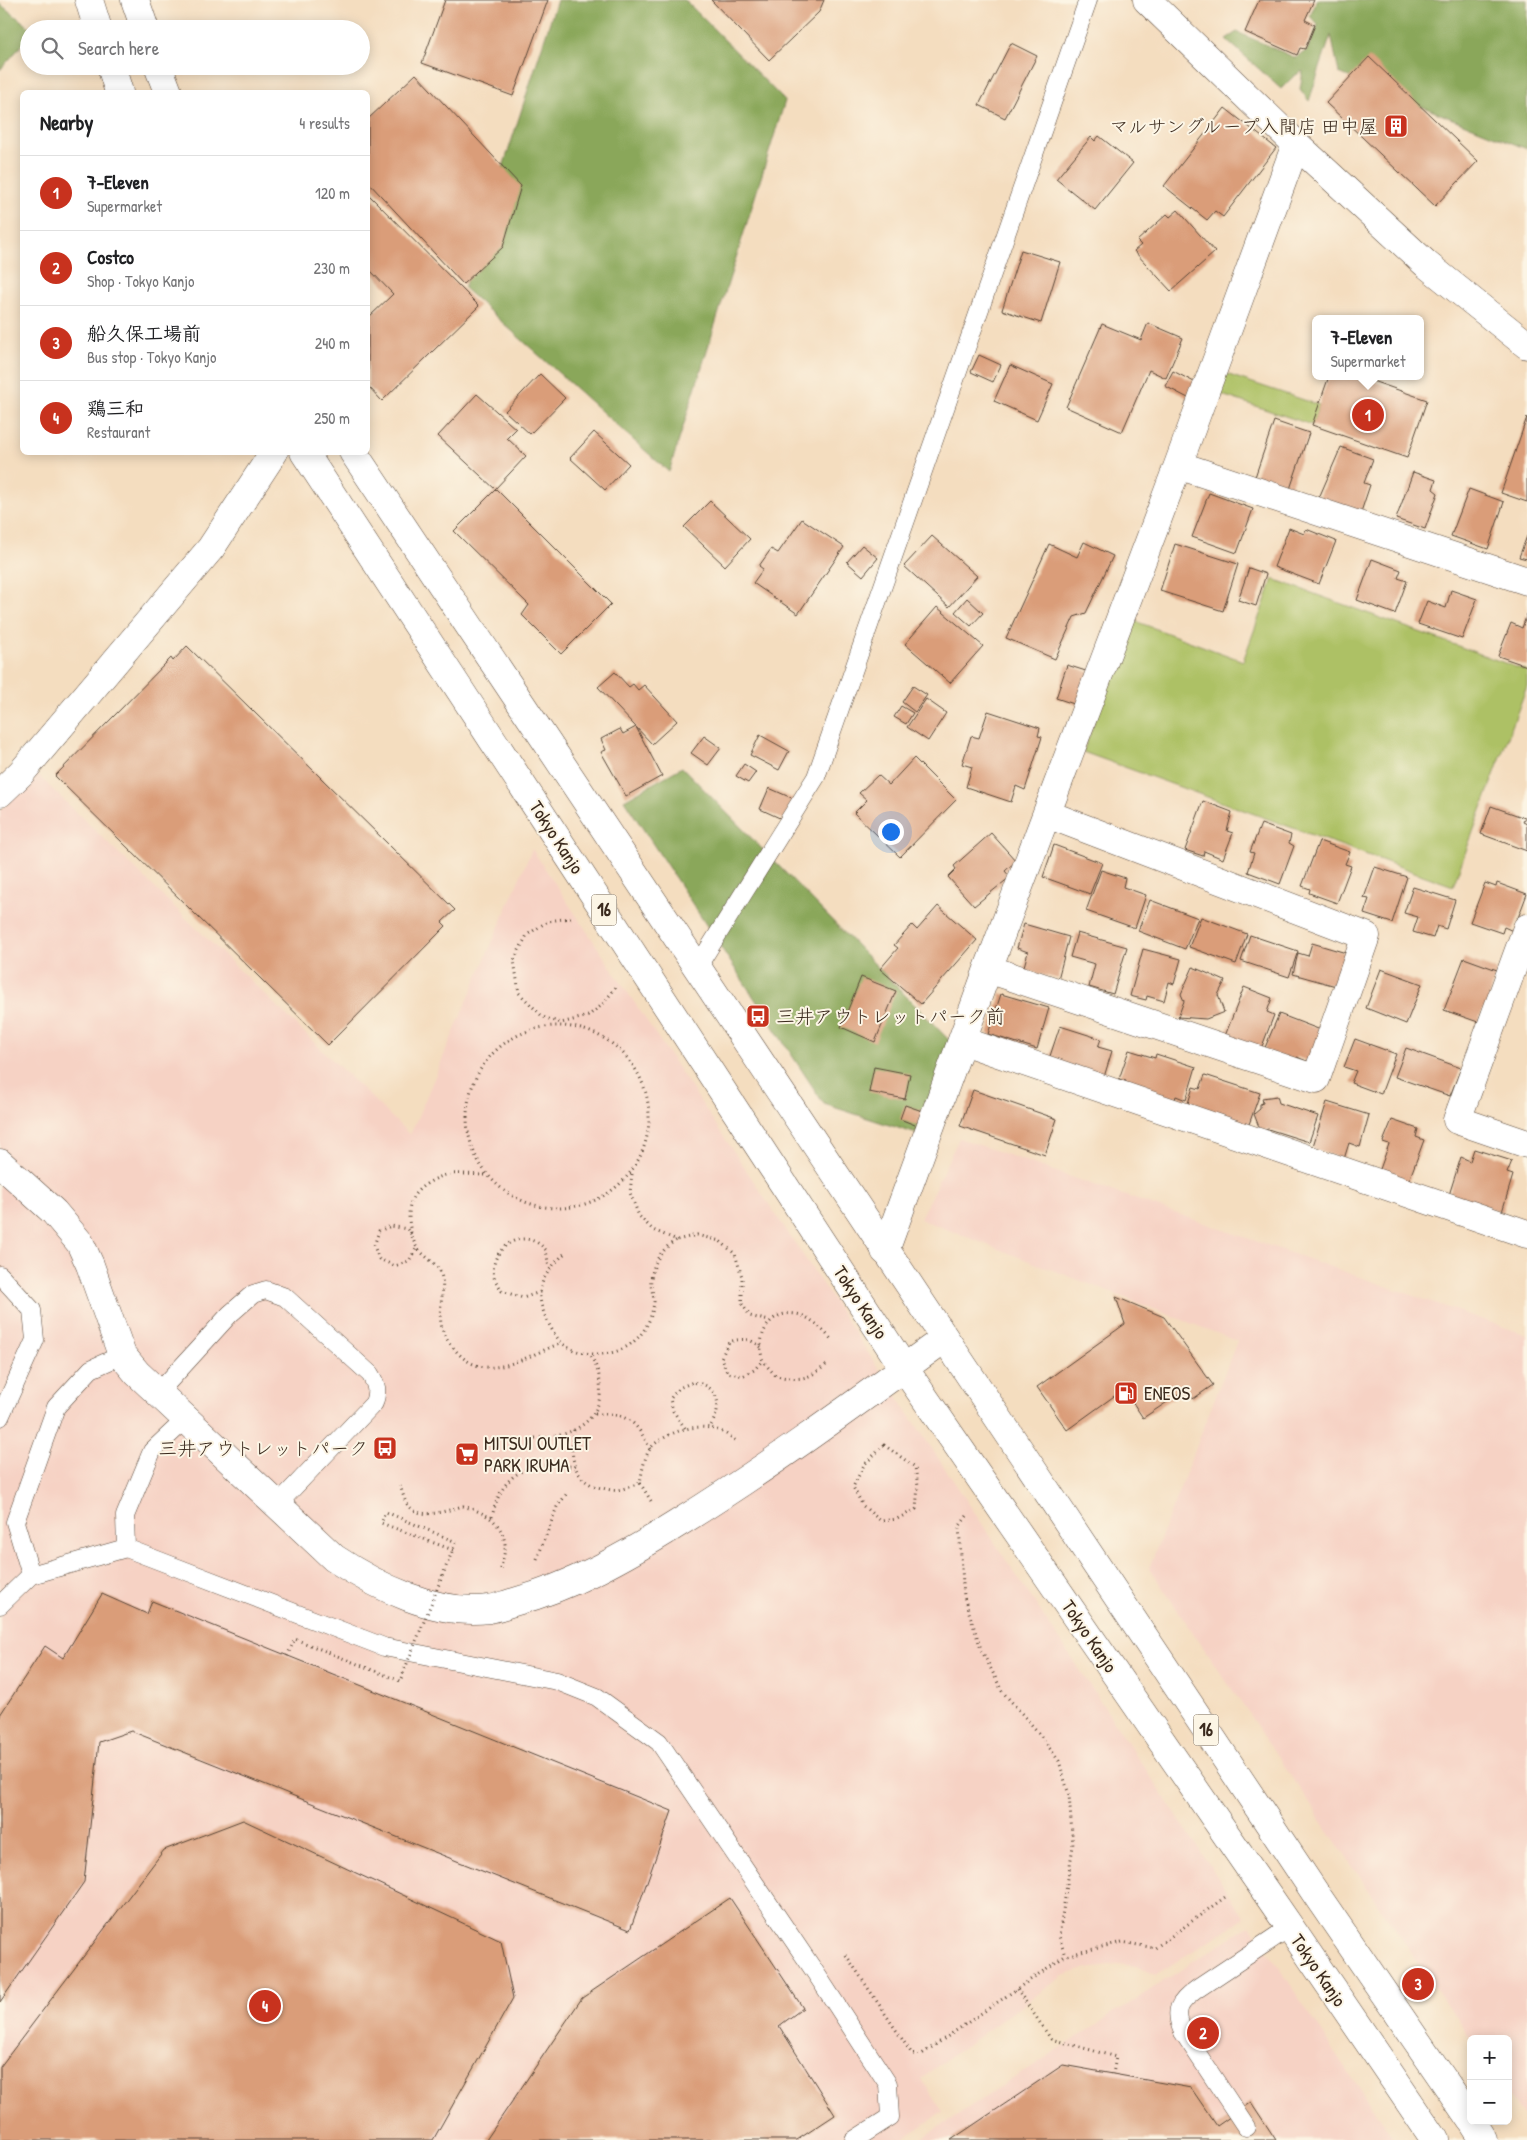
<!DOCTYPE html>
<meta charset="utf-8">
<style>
:root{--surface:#fff;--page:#f2f2f2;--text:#202124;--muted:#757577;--line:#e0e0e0;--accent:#c8321e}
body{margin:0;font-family:"Patrick Hand","Klee One",sans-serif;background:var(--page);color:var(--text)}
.controls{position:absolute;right:15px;bottom:15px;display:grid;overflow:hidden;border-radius:8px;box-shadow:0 2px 12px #0003}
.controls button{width:45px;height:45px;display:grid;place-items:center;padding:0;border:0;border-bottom:1px solid var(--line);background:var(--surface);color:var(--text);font:25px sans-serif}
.you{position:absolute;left:890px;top:831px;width:18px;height:18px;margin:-12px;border:4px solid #fff;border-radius:50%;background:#1a73e8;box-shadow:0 0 0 8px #1a73e833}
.badge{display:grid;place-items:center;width:32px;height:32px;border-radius:50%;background:var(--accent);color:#fff;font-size:16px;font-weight:700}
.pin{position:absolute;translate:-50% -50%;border:2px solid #fff;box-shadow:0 1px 5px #0006}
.popup{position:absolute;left:1312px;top:315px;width:112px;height:65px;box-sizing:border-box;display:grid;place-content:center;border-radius:8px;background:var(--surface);filter:drop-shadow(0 1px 4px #0005);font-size:16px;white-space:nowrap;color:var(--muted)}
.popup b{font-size:19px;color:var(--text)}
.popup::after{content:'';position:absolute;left:50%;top:100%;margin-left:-10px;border:10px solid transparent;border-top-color:var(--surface)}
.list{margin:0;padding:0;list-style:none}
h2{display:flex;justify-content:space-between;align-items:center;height:65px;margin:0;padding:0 20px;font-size:21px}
h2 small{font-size:16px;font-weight:400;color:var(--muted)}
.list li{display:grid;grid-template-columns:32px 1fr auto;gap:15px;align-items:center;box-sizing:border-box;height:75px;padding:0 20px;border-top:1px solid var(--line)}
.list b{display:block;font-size:19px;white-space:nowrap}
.list p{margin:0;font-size:16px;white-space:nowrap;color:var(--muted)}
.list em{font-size:16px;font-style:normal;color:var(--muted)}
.icon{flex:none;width:28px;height:28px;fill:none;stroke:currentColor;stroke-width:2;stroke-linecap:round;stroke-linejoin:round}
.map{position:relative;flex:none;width:1527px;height:2140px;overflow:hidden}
.search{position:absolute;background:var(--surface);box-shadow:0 2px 12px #0003;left:20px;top:20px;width:350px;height:55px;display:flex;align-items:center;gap:12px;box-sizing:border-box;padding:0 18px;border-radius:28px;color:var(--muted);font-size:19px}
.panel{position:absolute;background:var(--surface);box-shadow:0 2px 12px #0003;left:20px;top:90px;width:350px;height:365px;border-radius:8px}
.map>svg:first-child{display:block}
</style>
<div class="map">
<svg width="1527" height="2140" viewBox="0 0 1527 2140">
<rect width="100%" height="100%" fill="#fcf5e5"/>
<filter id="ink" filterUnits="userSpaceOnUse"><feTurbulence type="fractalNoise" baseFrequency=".02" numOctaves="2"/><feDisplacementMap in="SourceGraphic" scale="10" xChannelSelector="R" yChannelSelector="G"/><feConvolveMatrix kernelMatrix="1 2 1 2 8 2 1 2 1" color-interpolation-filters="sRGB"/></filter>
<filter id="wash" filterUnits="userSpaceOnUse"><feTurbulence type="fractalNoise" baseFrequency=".0096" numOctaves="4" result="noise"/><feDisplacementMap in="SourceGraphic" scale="20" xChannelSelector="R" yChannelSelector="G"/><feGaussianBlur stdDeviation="1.12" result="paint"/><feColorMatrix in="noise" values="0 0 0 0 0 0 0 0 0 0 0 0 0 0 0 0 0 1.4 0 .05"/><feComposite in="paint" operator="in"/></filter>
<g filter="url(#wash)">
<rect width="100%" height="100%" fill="#f4ddbf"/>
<path fill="#f6d2c4" d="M38,775L410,1135L532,849L1245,1918L1155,1975L1136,1966L1116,1964L1088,1968L1063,1976L921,2078L943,2112L901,2140H0V810Z
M959,1138L1527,1335V2122L1508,2095V2039L1471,2040L1149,1568L1237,1341L920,1219Z
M1250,1925L1394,2140H919Z"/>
<path fill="#adc165" stroke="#747642" d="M1226,374L1319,405L1312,425L1219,394Z
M1273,579L1527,671V686L1453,886L1083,752L1132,620L1243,661Z"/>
<path fill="#8aa75a" stroke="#62683c" d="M557,0H685L785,101L669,472L464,288Z
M1317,0H1527V149L1339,73L1331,35L1309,101L1300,89L1303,71L1294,76L1281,89L1226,39L1237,32L1296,58L1307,50L1318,25L1310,16Z
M0,4L32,29H29V37L0,70Z
M682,767L951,1042L920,1135L824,1104L624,800Z"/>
<g id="blocks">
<path fill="#da9d79" d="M445,0H548L513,96L422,63Z
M711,0H824L819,12L769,60Z
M1259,0H1314L1305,20L1315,25L1305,49L1300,48L1297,55L1245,32Z
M1011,43L1037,56L1005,118L979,105Z
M1369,57L1478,161L1435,206L1326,103Z
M416,74L521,186L503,247L463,284L368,182V119Z
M1225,108L1276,148L1223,217L1215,211L1207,220L1164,186Z
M1099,136L1133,163L1095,210L1056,179L1091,137L1095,141Z
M368,194L479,306L382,401L368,386V318L393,294L368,268Z
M1178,210L1215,252L1171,291L1134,251L1141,245L1137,241L1167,214L1170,217Z
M1021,250L1060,262L1041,323L1002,310Z
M1148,323L1183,338L1166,378L1149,370L1122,432L1066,407L1102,324L1141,340Z
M979,355L1001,365L993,382L971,372Z
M1010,365L1053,384L1037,420L994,401Z
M1173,371L1196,383L1188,398L1165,386Z
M540,374L565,398L530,434L505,411Z
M1329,376H1358L1427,400L1407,458L1312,425Z
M477,394L516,429L507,438L526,456L495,489L438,436Z
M1527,417V502L1501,493Z
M1274,421L1309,433L1290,489L1255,477Z
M594,432L629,464L605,490L570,458Z
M1341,447L1373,459L1364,483L1370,485L1360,515L1318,500Z
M1413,472L1436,480L1433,489L1438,493L1425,529L1396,519Z
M496,489L611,604L561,654L522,615L529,605L454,531Z
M1469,489L1504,502L1488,549L1451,536Z
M1209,493L1253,509L1237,553L1192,537Z
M710,501L750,539L725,566L684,527Z
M802,519L844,547L798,614L753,583L763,569L759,566L771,549L778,553Z
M1289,528L1304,534L1306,529L1336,541L1319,584L1274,567Z
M932,536L977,576L949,607L904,566Z
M1527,536V559L1519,557Z
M1084,542L1113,556L1086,613L1074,617L1055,659L1006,638L1049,544L1077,557Z
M1175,544L1238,564L1223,611L1160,591Z
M862,545L878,558L863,576L847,562Z
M1372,559L1401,570L1398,578L1407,581L1395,614L1357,600Z
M1249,568L1266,574L1256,606L1238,600Z
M1451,590L1477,599L1462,639L1418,624L1427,601L1446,608Z
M967,598L983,613L971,626L955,612Z
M937,607L983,646L950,683L905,644Z
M1527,614V666L1498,656L1511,623L1522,628Z
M187,646L455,910L442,922L446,926L328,1045L55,776L171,658L173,661Z
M1067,665L1092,673L1080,706L1056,698Z
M615,672L629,687L633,684L638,690L644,685L677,721L652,744L598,687Z
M913,686L927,695L915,712L902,702Z
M926,699L946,713L928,741L907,727Z
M901,706L913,713L906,724L894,717Z
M988,711L1040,728L1038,736L1042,737L1025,790L1016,786L1011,802L966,787L972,767L962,764L971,736L979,738Z
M636,727L662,776L626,796L601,752L606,750L601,739L620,729L623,734Z
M760,735L789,751L779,770L750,755Z
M704,736L721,748L708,765L691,753Z
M914,758L956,800L900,857L854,813L867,800L859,793L878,775L889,785Z
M744,764L756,772L748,783L736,776Z
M769,788L794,799L784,820L760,809Z
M1203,801L1232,812L1227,831L1233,833L1223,859L1204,851L1203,856L1185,850Z
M1491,806L1525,818L1523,822L1527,824V851L1481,834Z
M1261,824L1291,835L1289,843L1294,846L1280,884L1248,872L1254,853L1250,852Z
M991,833L1016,861L1005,871L1010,877L974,906L948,877L956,869L954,866Z
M1319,841L1350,852L1345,864L1351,866L1337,903L1309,893L1310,889L1302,886Z
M1054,845L1102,863L1090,894L1043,877Z
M1375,867L1407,877L1392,923L1364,914L1369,899L1364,898Z
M1101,870L1125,878L1123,887L1146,895L1135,928L1086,911Z
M1485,883L1496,887L1497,883L1527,894L1513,931L1504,927L1502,933L1470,922Z
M1413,887L1455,900L1446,929L1437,926L1433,938L1413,932L1418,917L1404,913Z
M1150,900L1198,918L1185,949L1138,931Z
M938,906L977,940L921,1004L880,969L898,948L894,945L912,925L917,930Z
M1201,917L1247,934L1236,964L1189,947Z
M1024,924L1069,937L1058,979L1023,970L1028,952L1017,948Z
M1077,933L1127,947L1113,994L1089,987L1095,964L1070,957Z
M1250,935L1298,951L1289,977L1241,961Z
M1312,943L1353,955L1343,988L1293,974L1298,953L1308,956Z
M1143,949L1181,959L1174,984L1169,982L1164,1001L1147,996L1146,1000L1130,996Z
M1464,958L1497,970L1486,1010L1483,1009L1478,1022L1444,1010Z
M1193,967L1225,981L1218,995L1224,1012L1206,1019L1178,1017L1184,1001L1181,994Z
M1381,969L1422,984L1406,1024L1366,1008Z
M861,977L896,991L875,1042L841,1027Z
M1244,987L1272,998L1267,1012L1274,1015L1261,1049L1225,1036Z
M1001,994L1049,1008L1037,1049L988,1034Z
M1279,1014L1326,1032L1314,1064L1297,1057L1295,1062L1264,1050Z
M1060,1026L1101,1039L1098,1047L1112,1051L1104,1077L1049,1059Z
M1355,1039L1396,1054L1381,1094L1351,1083L1356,1071L1344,1067Z
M1406,1048L1461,1068L1450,1096L1395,1077Z
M1129,1050L1155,1058L1156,1054L1196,1067L1186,1100L1176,1096L1174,1102L1124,1086L1126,1081L1119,1079Z
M874,1067L910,1074L905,1099L869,1092Z
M1205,1075L1260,1093L1247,1130L1186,1110L1193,1087L1200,1089Z
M973,1090L1057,1119L1045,1155L960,1126Z
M1277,1096L1279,1103L1318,1116L1309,1142L1268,1129L1261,1132L1254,1114L1260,1109V1104L1263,1103L1262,1098Z
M1327,1102L1369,1115L1360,1147L1349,1143L1344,1159L1312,1149Z
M905,1105L925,1112L920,1127L900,1119Z
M1392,1120L1418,1129L1416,1137L1424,1140L1408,1183L1379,1172L1389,1144L1383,1142Z
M1474,1149L1512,1161L1507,1173L1513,1175L1502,1212L1449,1195L1461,1157L1470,1161Z
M1116,1297L1164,1317L1213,1385L1193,1399L1187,1389L1143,1418L1124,1389L1067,1430L1037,1387L1125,1324Z
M102,1594L147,1614L152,1601L672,1811L630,1930L131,1731L99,1742L84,1882L0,2002V1715L45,1646L63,1658Z
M243,1820L501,1941L513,1998L433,2140H0V2067L164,1850Z
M730,1898L803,2008L779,2026L835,2115L797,2140H486L582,1998Z
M1063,2065L1191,2088L1217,2126L1251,2102L1276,2140H951Z"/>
</g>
</g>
<g filter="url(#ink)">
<use href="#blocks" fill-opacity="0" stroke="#574536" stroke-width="1"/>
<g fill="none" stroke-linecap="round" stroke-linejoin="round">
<g stroke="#574536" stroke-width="19">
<path id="lane" d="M698,966L816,777L1088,0
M0,1275L32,1310L35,1340L0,1417
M158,1393L230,1314L253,1294L266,1290L285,1297L370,1374C377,1385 378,1391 374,1403L277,1505
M126,1548L125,1516L152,1451L186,1419
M31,1575L15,1522L56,1407L91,1369L122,1355
M0,1605L31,1575L126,1548L384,1647L557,1681L597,1697L659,1742L817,1975L888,2084L890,2117L854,2140
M1246,2127L1183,2032C1173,2010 1179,2002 1197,1989L1290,1927"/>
</g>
<g stroke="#574536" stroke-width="29">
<path id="street" d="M1178,465L1527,581
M0,793L21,773L211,548L274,452
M1527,928L1457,1120L1527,1144
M988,969L1316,1079L1366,936L1047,814
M963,1041L1527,1234
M0,1163L54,1212L80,1243L90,1265L122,1355L137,1373L334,1558C376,1586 436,1616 489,1609C497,1608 506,1604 514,1602C573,1586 626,1556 677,1524C769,1467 856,1403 944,1339
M885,1251L988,969L1178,465L1296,144"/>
</g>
<g stroke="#574536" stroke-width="29">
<path id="secondary" d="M1147,0L1296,144L1426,264L1527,345"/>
</g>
<g stroke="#574536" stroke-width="29">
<path id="highway" d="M89,0L98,29
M135,0L145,29
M111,66L119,92
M158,66L168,92
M304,452L904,1368L1290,1927L1435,2140
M353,452L1318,1897L1471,2120
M1472,2121L1484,2140"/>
</g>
<path stroke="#574536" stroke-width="3" stroke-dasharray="1 4" stroke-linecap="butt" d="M571,918L548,921L527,935L514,960L519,993L543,1017L561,1023L588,1016L602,1005L616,987
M467 1117a91 91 0 1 1 182 0a91 91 0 1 1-182 0Z
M632,1174L630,1193L639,1216L653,1230L677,1240L697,1235L720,1241L735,1254L742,1277V1304L750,1316L769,1321
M485,1175C474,1175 462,1173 451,1174C439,1175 418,1187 413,1197C406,1210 409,1233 416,1246C422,1256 437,1262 441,1274C446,1290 438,1306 441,1323C442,1334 450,1344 457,1352C488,1386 528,1354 562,1343
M411,1234L407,1229L391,1226L379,1231L374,1246L379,1259L395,1266L409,1261L417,1247
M564,1254C553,1265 542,1276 540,1292C538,1305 552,1334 562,1343C573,1353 595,1356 610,1353C635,1348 651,1327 654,1302C654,1295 650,1287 651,1280C653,1262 662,1248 677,1240
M540,1292L523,1298L502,1291C500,1287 495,1281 494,1277C489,1253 514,1231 536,1242C540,1244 543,1247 546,1250L549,1268
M761,1347C750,1338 742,1338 729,1342L721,1358L727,1372L743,1376L754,1370L763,1360
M826,1365C806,1381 800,1380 776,1376C772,1371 764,1364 762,1358C757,1335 769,1310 796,1314C810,1316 822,1329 831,1339
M595,1414C628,1413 636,1421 650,1449
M685,1428L673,1411L670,1399L679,1388L693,1382C697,1383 704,1384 708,1387C723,1398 718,1414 710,1427
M574,1430C569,1455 573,1483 602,1488C607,1489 613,1491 617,1490C625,1489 633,1485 640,1483
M535,1438C572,1438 608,1420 599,1376C598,1369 593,1361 591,1354
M884,1445L915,1467L918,1486L916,1509L897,1519L881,1521L863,1506L853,1487L864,1465Z
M400,1485C402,1491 404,1499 407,1504C421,1522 447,1510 463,1506C483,1512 502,1520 505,1544C506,1552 501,1562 501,1571
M651,1501L640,1483C642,1472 644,1458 650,1449C654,1443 662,1439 669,1435C693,1424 716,1423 737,1442
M967,1516L959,1527L964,1597L981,1649L1002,1691L1038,1732L1059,1761L1069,1795L1073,1846L1059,1936L1065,1956
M492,1517C502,1470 531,1460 575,1467
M453,1550L381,1523L386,1512L456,1542
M537,1559L557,1507L568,1492
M846,1955L912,2054H922L1065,1956L1122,1942L1155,1948L1228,1895
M1017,1989L1051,2039L1116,2057L1113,2074"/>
<use href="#lane" stroke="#fff" stroke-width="18"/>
<use href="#street" stroke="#fff" stroke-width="28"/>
<use href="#secondary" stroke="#fff" stroke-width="28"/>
<use href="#highway" stroke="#fff" stroke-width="28"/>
<path stroke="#574536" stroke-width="3" stroke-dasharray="1 4" stroke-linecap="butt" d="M287,1656L295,1639L400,1681L456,1542"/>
</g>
</g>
<defs>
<g id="building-square" transform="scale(1.25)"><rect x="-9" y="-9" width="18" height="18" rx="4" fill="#c8321e" stroke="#fcf5e5"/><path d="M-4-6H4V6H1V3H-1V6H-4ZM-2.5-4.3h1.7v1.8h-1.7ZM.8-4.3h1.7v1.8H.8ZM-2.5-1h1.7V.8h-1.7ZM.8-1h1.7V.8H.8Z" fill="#fff"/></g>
<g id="bus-square" transform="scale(1.25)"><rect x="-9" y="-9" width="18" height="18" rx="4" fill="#c8321e" stroke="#fcf5e5"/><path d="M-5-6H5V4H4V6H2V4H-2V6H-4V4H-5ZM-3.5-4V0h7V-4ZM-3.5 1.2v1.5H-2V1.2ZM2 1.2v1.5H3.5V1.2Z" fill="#fff"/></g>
<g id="fuel-square" transform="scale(1.25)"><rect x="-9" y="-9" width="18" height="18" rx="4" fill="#c8321e" stroke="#fcf5e5"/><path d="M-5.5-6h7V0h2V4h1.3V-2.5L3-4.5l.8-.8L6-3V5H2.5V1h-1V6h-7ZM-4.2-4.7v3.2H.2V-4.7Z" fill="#fff"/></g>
<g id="supermarket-square" transform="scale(1.25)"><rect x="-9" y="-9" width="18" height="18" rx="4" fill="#c8321e" stroke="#fcf5e5"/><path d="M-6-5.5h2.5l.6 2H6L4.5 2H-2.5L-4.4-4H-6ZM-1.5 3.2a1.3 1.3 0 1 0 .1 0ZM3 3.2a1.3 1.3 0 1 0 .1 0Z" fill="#fff"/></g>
</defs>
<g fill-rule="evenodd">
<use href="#building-square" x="1396" y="126"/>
<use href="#bus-square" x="758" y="1016"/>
<use href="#fuel-square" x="1126" y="1393"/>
<use href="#bus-square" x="385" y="1448"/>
<use href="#supermarket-square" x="467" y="1454"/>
</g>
<g text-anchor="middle" stroke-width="4" stroke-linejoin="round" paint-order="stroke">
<g fill="#fcf5e5" stroke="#75675a" stroke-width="1">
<rect x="591.5" y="894.5" width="25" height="31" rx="4"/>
<rect x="1193.5" y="1714.5" width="25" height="31" rx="4"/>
</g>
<g font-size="18" font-weight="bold" fill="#3b2a1e">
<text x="604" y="916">16</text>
<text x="1206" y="1736">16</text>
</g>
<g font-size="19" fill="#3b2a1e" stroke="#fcf5e5" text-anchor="start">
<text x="1378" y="133" text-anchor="end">マルサングループ入間店 田中屋</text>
<text x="776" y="1023">三井アウトレットパーク前</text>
<text x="1144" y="1400">ENEOS</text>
<text x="484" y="1450">MITSUI OUTLET<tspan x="484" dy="22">PARK IRUMA</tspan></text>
<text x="368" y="1455" text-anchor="end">三井アウトレットパーク</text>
</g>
<g font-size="19" fill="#3b2a1e" stroke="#fcf5e5">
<text transform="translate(557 837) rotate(57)" y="7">Tokyo Kanjo</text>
<text transform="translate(861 1302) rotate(57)" y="7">Tokyo Kanjo</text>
<text transform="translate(1090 1636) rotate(56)" y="7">Tokyo Kanjo</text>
<text transform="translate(1319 1970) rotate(56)" y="7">Tokyo Kanjo</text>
</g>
</g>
</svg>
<div class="controls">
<button>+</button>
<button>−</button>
</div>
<div class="you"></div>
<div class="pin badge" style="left:1368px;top:415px">1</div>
<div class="popup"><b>7-Eleven</b>Supermarket</div>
<div class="pin badge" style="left:1203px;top:2033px">2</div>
<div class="pin badge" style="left:1418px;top:1984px">3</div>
<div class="pin badge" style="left:265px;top:2006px">4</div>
<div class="search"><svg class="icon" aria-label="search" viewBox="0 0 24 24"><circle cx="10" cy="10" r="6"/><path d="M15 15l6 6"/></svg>Search here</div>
<section class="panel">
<h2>Nearby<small>4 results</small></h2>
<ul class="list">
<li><span class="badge">1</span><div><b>7-Eleven</b><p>Supermarket</p></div><em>120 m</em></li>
<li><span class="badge">2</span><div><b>Costco</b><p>Shop · Tokyo Kanjo</p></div><em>230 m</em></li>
<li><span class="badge">3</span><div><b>船久保工場前</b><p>Bus stop · Tokyo Kanjo</p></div><em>240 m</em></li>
<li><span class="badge">4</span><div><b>鶏三和</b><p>Restaurant</p></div><em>250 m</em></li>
</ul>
</section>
</div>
